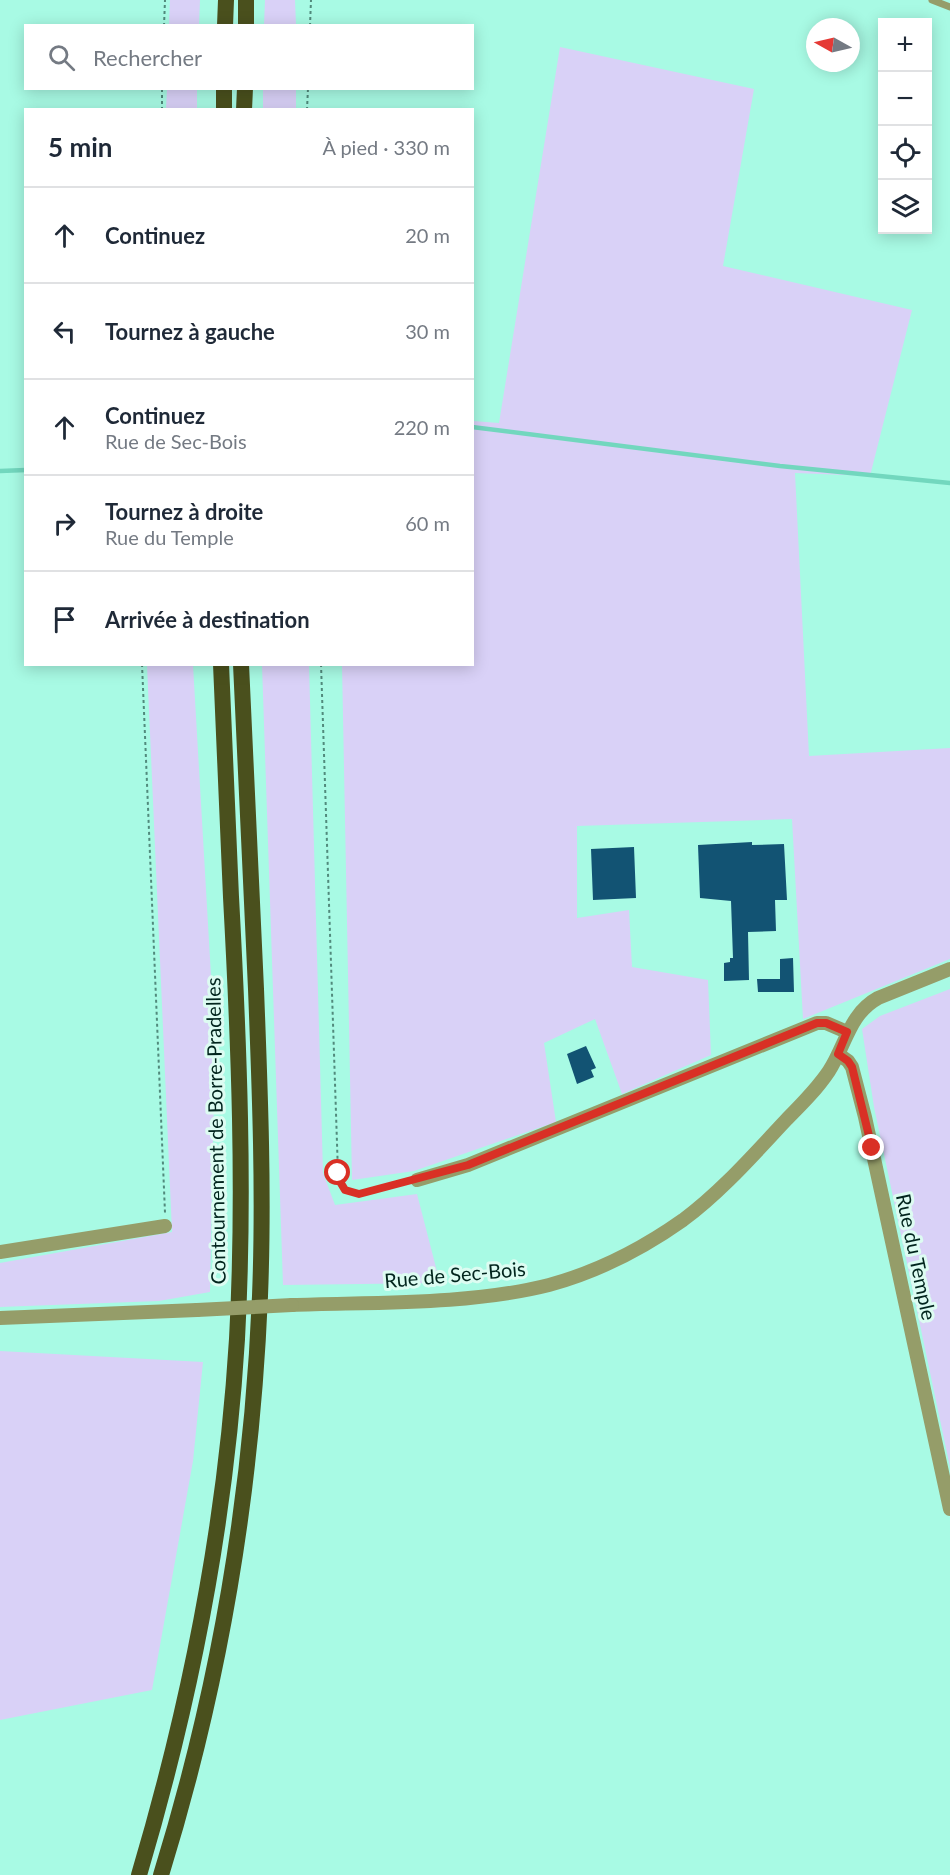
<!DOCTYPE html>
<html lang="fr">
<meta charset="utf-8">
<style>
:root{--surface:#fff;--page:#f2f2f3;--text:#1f2937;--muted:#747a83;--line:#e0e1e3}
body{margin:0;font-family:Lato,sans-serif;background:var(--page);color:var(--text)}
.controls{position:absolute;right:18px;top:18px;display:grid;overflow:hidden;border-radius:0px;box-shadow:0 3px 15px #0003}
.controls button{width:54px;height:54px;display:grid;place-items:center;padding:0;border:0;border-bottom:2px solid var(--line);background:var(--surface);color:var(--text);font:30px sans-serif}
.compass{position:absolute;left:806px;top:18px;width:54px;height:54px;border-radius:50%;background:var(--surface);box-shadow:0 3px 15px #0003;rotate:278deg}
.stop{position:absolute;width:18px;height:18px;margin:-14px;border:4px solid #d93025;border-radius:50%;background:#fff}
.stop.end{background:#d93025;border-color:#fff;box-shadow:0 2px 6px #0008}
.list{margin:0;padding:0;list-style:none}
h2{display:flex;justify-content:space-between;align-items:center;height:78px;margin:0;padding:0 24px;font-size:26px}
h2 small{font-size:20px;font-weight:400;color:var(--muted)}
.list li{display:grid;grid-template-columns:39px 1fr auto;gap:18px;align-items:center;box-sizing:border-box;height:96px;padding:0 24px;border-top:2px solid var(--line)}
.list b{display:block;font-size:22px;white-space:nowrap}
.list p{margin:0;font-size:20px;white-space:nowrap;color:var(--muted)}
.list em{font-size:20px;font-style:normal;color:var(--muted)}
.icon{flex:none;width:33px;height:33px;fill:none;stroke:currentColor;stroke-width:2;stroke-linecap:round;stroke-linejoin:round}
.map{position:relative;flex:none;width:950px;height:1875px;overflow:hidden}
.search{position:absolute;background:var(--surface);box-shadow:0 3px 15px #0003;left:24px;top:24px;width:450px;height:66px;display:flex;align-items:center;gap:15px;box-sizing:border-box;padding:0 21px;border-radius:0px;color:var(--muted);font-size:22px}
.panel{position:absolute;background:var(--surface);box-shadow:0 3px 15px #0003;left:24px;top:108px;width:450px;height:558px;border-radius:0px}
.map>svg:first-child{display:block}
</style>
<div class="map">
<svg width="950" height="1875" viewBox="0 0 950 1875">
<rect width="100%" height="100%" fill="#a8fae4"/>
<path fill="#d9d1f7" d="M170,0H200L199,25H169Z
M265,0H295L296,25H264Z
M560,47L754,89L723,266L912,310L870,476L795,473L809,756L950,748V959L803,1019L792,819L577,826V918L629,910L632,967L708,980L711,1055L622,1094L595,1019L544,1043L556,1122L414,1171L352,1180L342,665L472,664L473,421L499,423Z
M167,89H197V109H166Z
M263,89H296V109H263Z
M147,665H193L215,1045L210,1292L159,1301L0,1307V1263L172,1232Z
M262,665H309L323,1173L335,1205L417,1194L440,1283L283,1285Z
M950,989V1467L874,1107L862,1029L880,1016Z
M0,1351L203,1362L193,1461L152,1690L0,1720Z"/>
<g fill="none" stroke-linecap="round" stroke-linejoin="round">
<path stroke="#72d7be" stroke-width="4.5" d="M472,427L780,466L950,483
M0,471L26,470"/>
</g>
<path fill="#125373" d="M752,842V845L784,844L787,900H775L776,931L748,932L749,980L724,981V963L730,962V958H733L731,901L700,898L698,845Z
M634,847L636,898L593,900L591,849Z
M793,958L794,992H758L757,979H780V959Z
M586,1046L596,1068L591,1070L594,1077L577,1084L567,1054Z"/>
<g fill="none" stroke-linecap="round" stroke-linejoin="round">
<path stroke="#518a7c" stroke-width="2" stroke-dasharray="3 3" stroke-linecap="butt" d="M164,26L165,0
M310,26L311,0
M162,110V88
M307,110L308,88
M142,664L165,1213
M321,664L338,1173C343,1207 381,1189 403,1184"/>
<path stroke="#959d69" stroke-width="7" d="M932,0L950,7"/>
<path stroke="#959d69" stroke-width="14" d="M838,1054L848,1061L852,1067L865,1117L950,1509
M417,1180L468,1165L817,1023H826L847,1032
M0,1252L165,1226
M292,1305C374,1302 470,1305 549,1285C597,1272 642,1249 683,1220C722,1191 754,1154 787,1119C802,1104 817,1089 829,1071C846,1045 849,1014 878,998L950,969
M0,1318L197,1310"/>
<path stroke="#4a501d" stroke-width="16" d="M225,26L226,0
M246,26V0
M224,110V88
M244,110L245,88
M139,1875C191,1700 226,1521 237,1339C245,1192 239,1045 231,897C227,820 225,742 221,664
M161,1875C219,1688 252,1491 260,1296C264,1194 260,1092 256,989C251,881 246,773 241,664"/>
<path stroke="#959d69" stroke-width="14" d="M197,1310L292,1305"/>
</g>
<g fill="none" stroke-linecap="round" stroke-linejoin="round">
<path stroke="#d93025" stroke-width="8" d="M338,1173L339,1180L345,1190L359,1194L468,1165L817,1023H826L847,1032L838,1054L848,1061L852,1067L872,1148"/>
</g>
<g text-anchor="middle" stroke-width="6" stroke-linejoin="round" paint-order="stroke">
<g font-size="20" fill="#01241d" stroke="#ddfcf2">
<text transform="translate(216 1131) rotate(-91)" y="7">Contournement de Borre-Pradelles</text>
<text transform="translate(916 1257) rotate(78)" y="7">Rue du Temple</text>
<text transform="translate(455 1275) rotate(-5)" y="7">Rue de Sec-Bois</text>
</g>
</g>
</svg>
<div class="controls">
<button>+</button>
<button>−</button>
<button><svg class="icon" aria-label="locate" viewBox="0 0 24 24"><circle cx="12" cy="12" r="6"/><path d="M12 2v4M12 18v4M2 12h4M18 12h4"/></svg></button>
<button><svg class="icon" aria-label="layers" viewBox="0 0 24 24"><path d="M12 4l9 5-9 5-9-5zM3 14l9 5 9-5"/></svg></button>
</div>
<svg class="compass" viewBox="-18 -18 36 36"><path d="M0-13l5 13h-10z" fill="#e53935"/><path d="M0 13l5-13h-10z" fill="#747a83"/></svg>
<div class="stop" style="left:338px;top:1173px"></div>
<div class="stop end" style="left:872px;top:1148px"></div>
<div class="search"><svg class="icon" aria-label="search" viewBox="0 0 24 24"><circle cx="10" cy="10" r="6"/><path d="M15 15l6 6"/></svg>Rechercher</div>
<section class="panel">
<h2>5 min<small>À pied · 330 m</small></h2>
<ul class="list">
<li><svg class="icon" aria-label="ahead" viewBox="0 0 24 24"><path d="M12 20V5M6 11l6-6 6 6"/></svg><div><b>Continuez</b></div><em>20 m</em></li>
<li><svg class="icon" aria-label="left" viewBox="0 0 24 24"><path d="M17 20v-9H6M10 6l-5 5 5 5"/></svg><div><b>Tournez à gauche</b></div><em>30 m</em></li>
<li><svg class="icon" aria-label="ahead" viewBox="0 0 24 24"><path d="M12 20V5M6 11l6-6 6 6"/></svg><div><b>Continuez</b><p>Rue de Sec-Bois</p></div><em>220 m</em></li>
<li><svg class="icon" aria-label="right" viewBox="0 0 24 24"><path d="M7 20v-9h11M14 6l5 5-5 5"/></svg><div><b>Tournez à droite</b><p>Rue du Temple</p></div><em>60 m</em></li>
<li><svg class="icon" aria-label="arrive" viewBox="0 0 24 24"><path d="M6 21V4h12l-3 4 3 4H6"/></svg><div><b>Arrivée à destination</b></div></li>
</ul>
</section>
</div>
